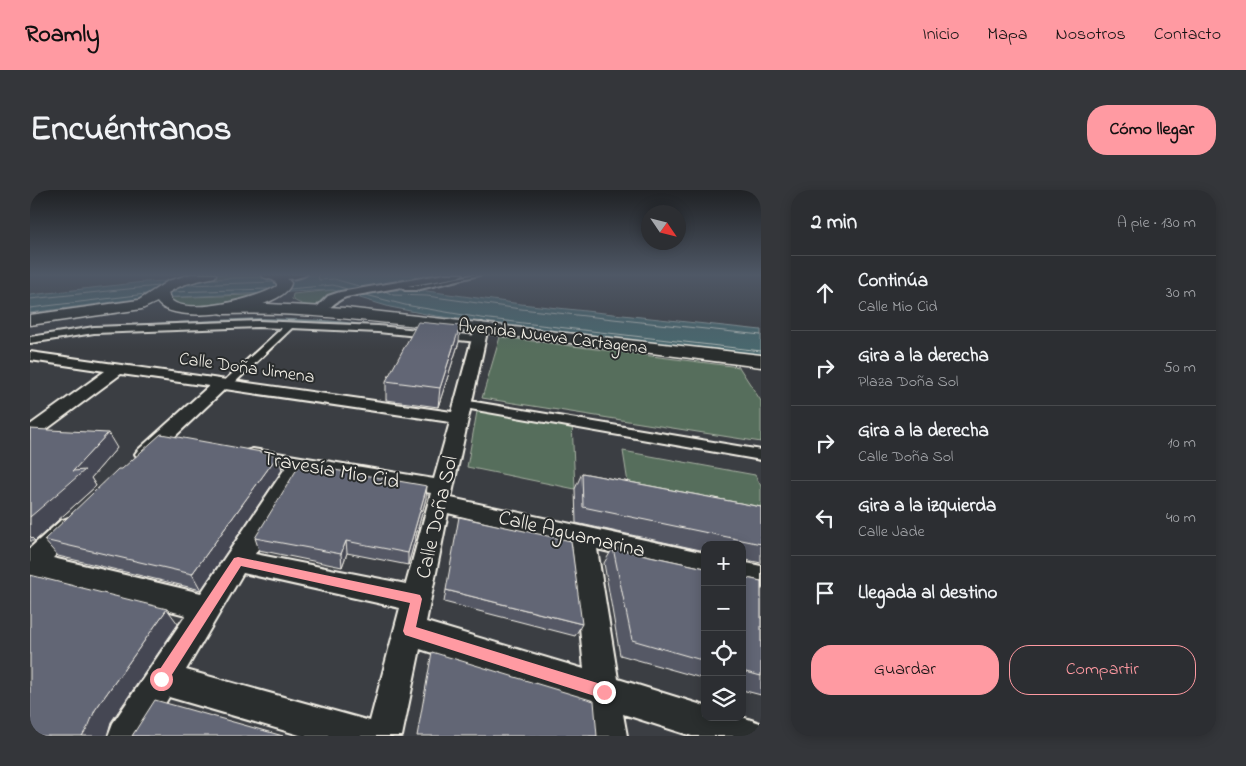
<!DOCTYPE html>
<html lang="es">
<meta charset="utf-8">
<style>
:root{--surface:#2c2e32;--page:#34363a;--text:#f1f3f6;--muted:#a6a8ac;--line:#484a4d;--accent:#ff9aa2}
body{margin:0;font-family:"Indie Flower",sans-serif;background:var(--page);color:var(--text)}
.controls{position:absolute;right:15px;bottom:15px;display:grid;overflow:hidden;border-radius:10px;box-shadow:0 2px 12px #0003}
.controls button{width:45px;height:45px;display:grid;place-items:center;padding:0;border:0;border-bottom:1px solid var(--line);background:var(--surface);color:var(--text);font:25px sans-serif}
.compass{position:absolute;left:611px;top:15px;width:45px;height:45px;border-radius:50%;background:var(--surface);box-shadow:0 2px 12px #0003;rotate:125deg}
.stop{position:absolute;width:15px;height:15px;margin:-11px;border:4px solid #ff9aa2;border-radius:50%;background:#fff}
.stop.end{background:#ff9aa2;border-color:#fff;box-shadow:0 1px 5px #0008}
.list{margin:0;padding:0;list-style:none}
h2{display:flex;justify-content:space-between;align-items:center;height:65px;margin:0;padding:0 20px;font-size:21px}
h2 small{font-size:16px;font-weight:400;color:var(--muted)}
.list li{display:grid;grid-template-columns:32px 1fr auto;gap:15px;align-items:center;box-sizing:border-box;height:75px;padding:0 20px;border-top:1px solid var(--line)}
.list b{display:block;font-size:19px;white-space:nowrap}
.list p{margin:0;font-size:16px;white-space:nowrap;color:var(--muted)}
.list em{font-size:16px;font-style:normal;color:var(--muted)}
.actions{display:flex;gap:10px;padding:15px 20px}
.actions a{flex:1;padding:11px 0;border:1px solid var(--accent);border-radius:20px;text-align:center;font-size:18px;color:var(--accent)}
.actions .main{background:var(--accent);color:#111}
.icon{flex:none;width:28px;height:28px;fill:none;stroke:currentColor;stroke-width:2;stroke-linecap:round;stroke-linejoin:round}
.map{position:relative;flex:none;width:731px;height:546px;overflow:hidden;border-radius:20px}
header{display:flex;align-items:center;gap:30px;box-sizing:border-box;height:70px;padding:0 25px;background:var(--accent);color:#111}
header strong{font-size:24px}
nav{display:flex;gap:28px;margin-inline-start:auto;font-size:18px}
.intro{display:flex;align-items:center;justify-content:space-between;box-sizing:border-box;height:120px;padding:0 30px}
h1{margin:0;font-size:35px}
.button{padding:12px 22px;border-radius:20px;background:var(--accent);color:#111;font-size:18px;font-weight:700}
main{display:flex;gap:30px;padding:0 30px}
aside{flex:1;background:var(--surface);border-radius:20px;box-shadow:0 2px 12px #0003}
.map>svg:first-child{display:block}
</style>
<header>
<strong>Roamly</strong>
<nav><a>Inicio</a><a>Mapa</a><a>Nosotros</a><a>Contacto</a></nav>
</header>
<div class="intro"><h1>Encuéntranos</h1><a class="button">Cómo llegar</a></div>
<main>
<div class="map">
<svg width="731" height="546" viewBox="0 0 731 546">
<rect width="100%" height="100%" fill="#3b3e43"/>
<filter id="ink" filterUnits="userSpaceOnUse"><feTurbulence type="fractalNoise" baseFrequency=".02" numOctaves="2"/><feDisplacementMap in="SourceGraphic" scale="10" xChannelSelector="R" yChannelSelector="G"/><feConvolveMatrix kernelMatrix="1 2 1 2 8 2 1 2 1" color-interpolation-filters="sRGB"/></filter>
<g filter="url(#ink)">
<path fill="#576e5b" stroke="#a6b0a2" d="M180,84H238L248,87L165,89L166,86Z
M303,100L314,104C297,114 281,122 262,109L263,104Z
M247,104L239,109L159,119L131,108Z
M470,147L709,177L731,211V252L452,208Z
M448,216L542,232L545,299L437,277Z
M593,261L725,285L731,296V332L600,306Z"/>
<path fill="#4a676e" stroke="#8e9e9f" d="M306,84H413L354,94L363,100L397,101L491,114L731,140V166L406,126L360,117L303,100L106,109L0,123V105L114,92Z"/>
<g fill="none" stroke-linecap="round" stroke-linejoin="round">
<path stroke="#b0bab7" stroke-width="1" d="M288,84L289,90L304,89L332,97
M159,95L243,92
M259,99L303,95L317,99
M355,101L363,105L397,106L491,119L731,145
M142,102L238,99
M336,105L375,115L451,128L731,161
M0,109L128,96
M0,118L116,104"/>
<path fill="#8e9e9f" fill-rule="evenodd" d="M229,128L296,130L390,139L392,140L390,141L296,132L229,130L80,137L3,147L1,146L3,145L80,135Z"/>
<g stroke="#f4f1e8" stroke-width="4">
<path id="service" d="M447,84H453L386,100H375L368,95L370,94L376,96H386Z"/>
</g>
<g stroke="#f4f1e8" stroke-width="4">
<path id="pedestrian" d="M228,131L348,136L448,146L453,149L448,152L348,142L262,138L200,197H192L190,195L192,193L252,138L228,137L64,143L0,153V147L64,137Z
M433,210L731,260V270L429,217L427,214Z"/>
</g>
<g stroke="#f4f1e8" stroke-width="4">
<path id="minor" d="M244,84H277C270,89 249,91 242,86Z
M415,84H433L428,87L316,107C304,111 299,121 289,124L283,121L298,106L310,102Z
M452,133L458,137L421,308L675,363V385L567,359L588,489L675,516V527H712L730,533L731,546H662L593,524L597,546H561L558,513L390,459L372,546H273L139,507L116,546H78L83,533L156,425L0,385V358L30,331L38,328L46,331L50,337L46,343L23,368L171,403L256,277L216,269L213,265L216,261L223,259L404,289L420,232L195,199L122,268L115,270L108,268L105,264L108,260L179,196L91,184L6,247L0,248V235L75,181L0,170V162L422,222L443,145L448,134ZM274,281L401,303L376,394L225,364ZM418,323L542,353L554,479L396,432ZM213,383L370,418L340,531L156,480Z
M712,372L731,376V398L712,394Z"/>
</g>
<g stroke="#f4f1e8" stroke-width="3">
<path id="secondary" d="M218,113L316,118L731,165V177C620,163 508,148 397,137C329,130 262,121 193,124L188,122L185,119L188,116Z"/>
</g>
<g stroke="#f4f1e8" stroke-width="3">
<path id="primary" d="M161,84H186L185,87C167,91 153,93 138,103C139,106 140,109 141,110C159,126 229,108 247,96V94L243,90L233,87L232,84H253L261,93C256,121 142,137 127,112L112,119L0,135V125L109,110L138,91Z"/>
</g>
<use href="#service" fill="#2a2d2e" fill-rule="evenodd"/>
<use href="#pedestrian" fill="#2a2d2e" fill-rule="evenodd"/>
<use href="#minor" fill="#2a2d2e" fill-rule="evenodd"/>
<use href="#secondary" fill="#2a2d2e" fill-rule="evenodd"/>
<use href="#primary" fill="#2a2d2e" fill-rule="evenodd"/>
</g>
<path fill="#545865" stroke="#f4f1e8" d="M429,152L408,217L356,210V191Z
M0,239L87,258L61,288L66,296L5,351H0Z
M252,280L171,400L28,366L14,350Z
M552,283L731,317V373L712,369V355H675V361L546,333L545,299Z
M396,308L378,375L317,363L312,377L229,360L225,348Z
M583,358L675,378V489L590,465L574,373Z
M712,387L731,391V505L712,500Z
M416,400L552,434L545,446L414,412Z"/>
<path fill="#454752" stroke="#f4f1e8" d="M430,136L429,152L408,217L410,198Z
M78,243L87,258L61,288L66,296L5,351L0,346V327Z
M248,265L252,280L171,400L162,384Z
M397,296L396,308L378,375V363Z
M316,351L317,363L312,377L311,364Z
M137,419L148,434L81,532L77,546H52L65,520Z"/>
<path fill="#626675" stroke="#f4f1e8" d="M388,132L430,136L410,198L356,191Z
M0,239L78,243L43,281L55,280L0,327Z
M131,244L248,265L162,384L14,350L88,279H92Z
M270,274L397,296L378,363L316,351L311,364L225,348Z
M552,283L731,317V354L553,317Z
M429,327L541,351L552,434L416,400Z
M583,358L675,378V471L602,450Z
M0,385L137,419L65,520L59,535L52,546H0Z
M712,387L731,391V486L712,481Z
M402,462L564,511L567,546H387Z
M125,510L253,546H102Z"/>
</g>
<linearGradient id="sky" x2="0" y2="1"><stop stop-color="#202225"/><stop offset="0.53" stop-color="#4f5866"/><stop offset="1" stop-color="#4f5866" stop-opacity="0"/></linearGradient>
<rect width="731" height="160" fill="url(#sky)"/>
<path fill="#ff9aa2" d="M208,367L386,404L390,405L392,409L386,437L574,495L578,497L580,502L578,507L574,509L375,445L373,441L380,413L211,376L136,494L131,496L126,494L124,489L126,485L204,368Z"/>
<g text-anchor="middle" stroke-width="4" stroke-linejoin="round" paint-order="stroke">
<g font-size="18" fill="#f4f1e8" stroke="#2a2d2e">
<text transform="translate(523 146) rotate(7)" y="6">Avenida Nueva Cartagena</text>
<text transform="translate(217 177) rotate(8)" y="6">Calle Doña Jimena</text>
</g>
<g font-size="21" fill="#f4f1e8" stroke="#2a2d2e">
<text transform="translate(301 279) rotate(10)" y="7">Travesía Mio Cid</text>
<text transform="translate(406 327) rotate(-77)" y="7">Calle Doña Sol</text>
<text transform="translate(542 343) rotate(13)" y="7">Calle Aguamarina</text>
</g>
</g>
</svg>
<div class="controls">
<button>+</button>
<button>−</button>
<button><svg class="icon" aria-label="locate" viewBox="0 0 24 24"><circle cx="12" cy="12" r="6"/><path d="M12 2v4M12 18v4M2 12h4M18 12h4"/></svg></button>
<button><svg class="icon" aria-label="layers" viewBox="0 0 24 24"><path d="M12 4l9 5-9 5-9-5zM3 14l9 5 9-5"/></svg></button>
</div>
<svg class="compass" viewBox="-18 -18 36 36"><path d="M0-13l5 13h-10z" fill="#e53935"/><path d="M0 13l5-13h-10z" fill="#a6a8ac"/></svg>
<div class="stop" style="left:131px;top:489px"></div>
<div class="stop end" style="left:574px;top:502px"></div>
</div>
<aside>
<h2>2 min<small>A pie · 130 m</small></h2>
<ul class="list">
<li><svg class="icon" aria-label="ahead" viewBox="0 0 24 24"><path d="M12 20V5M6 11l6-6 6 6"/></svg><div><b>Continúa</b><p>Calle Mio Cid</p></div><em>30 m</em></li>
<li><svg class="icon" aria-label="right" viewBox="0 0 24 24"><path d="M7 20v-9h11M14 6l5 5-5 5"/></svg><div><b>Gira a la derecha</b><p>Plaza Doña Sol</p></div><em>50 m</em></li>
<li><svg class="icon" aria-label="right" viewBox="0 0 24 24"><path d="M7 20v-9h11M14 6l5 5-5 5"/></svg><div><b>Gira a la derecha</b><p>Calle Doña Sol</p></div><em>10 m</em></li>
<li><svg class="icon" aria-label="left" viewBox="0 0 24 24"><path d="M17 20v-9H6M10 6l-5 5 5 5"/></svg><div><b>Gira a la izquierda</b><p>Calle Jade</p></div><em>40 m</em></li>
<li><svg class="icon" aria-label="arrive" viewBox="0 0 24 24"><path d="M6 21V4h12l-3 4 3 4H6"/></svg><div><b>Llegada al destino</b></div></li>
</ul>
<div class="actions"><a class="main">Guardar</a><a>Compartir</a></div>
</aside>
</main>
